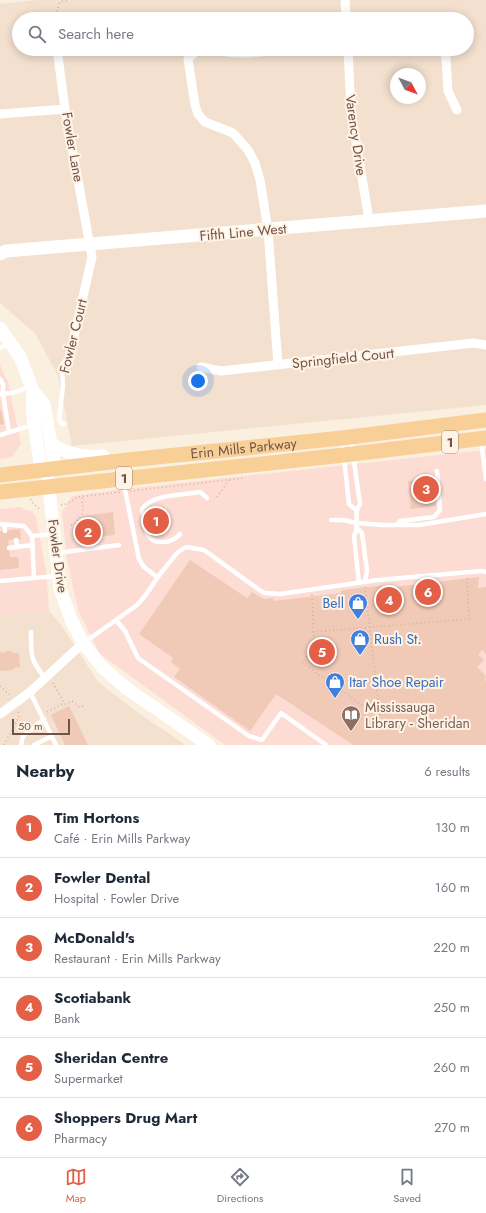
<!DOCTYPE html>
<meta charset="utf-8">
<style>
:root{--surface:#fff;--page:#f2f2f3;--text:#1f2937;--muted:#747a83;--line:#e0e1e3;--accent:#e35f46}
body{margin:0;font-family:Jost,sans-serif;background:var(--page);color:var(--text)}
.compass{position:absolute;left:390px;top:68px;width:36px;height:36px;border-radius:50%;background:var(--surface);box-shadow:0 2px 10px #0003;rotate:131deg}
.scale{position:absolute;left:12px;bottom:10px;width:58px;box-sizing:border-box;padding-left:4px;border:2px solid #715448;border-top:0;font-size:11px;line-height:14px;white-space:nowrap;color:#715448;-webkit-text-stroke:3px #fff3e5;paint-order:stroke}
.you{position:absolute;left:198px;top:381px;width:14px;height:14px;margin:-10px;border:3px solid #fff;border-radius:50%;background:#1a73e8;box-shadow:0 0 0 6px #1a73e833}
.badge{display:grid;place-items:center;width:26px;height:26px;border-radius:50%;background:var(--accent);color:#fff;font-size:13px;font-weight:700}
.pin{position:absolute;translate:-50% -50%;border:2px solid #fff;box-shadow:0 1px 4px #0006}
.list{margin:0;padding:0;list-style:none}
h2{display:flex;justify-content:space-between;align-items:center;height:52px;margin:0;padding:0 16px;font-size:17px}
h2 small{font-size:13px;font-weight:400;color:var(--muted)}
.list li{display:grid;grid-template-columns:26px 1fr auto;gap:12px;align-items:center;box-sizing:border-box;height:60px;padding:0 16px;border-top:1px solid var(--line)}
.list b{display:block;font-size:15px;white-space:nowrap}
.list p{margin:0;font-size:13px;white-space:nowrap;color:var(--muted)}
.list em{font-size:13px;font-style:normal;color:var(--muted)}
.icon{flex:none;width:22px;height:22px;fill:none;stroke:currentColor;stroke-width:2;stroke-linecap:round;stroke-linejoin:round}
.map{position:relative;flex:none;width:486px;height:745px;overflow:hidden}
.search{position:absolute;background:var(--surface);box-shadow:0 2px 10px #0003;left:12px;right:12px;top:12px;height:44px;display:flex;align-items:center;gap:10px;box-sizing:border-box;padding:0 14px;border-radius:22px;color:var(--muted);font-size:15px}
.sheet{height:412px;background:var(--surface)}
nav{display:flex;justify-content:space-around;align-items:center;box-sizing:border-box;height:56px;border-top:1px solid var(--line);background:var(--surface);font-size:11px;color:var(--muted)}
nav a{display:grid;justify-items:center;gap:2px}
nav .on{color:var(--accent)}
.map>svg:first-child{display:block}
</style>
<div class="map">
<svg width="486" height="745" viewBox="0 0 486 745">
<rect width="100%" height="100%" fill="#fbefdf"/>
<path fill="#f3e0ce" fill-rule="evenodd" d="M38,0H486V405L72,446L58,376L35,333L0,303V4ZM19,19H467V49H19ZM396,74H420V98H396Z
M49,611L61,625L98,682L140,714L186,745H0V614Z"/>
<path fill="#fcdcd3" d="M0,365L8,382L21,444L12,457L0,459Z
M486,450V745H225L100,654L78,610L67,559L62,512L72,496L116,490Z
M20,507L32,512L36,517L46,571L49,611L0,614V509Z"/>
<path fill="#f0cab7" d="M0,410H1L4,424L0,425Z
M433,478L436,506L411,509L408,481Z
M164,507L165,529L148,531L145,510Z
M113,512L115,535L74,539L75,525L83,516Z
M20,529L21,539L8,540L10,557H18L19,568L0,570V531Z
M190,560L247,598L252,592L264,599L273,598L274,601L341,593L342,590L386,585V588L479,577L478,588L486,587V654L482,650L478,655L484,660L477,667L486,676L485,680L486,681V745H353L276,694L250,731L174,677L180,669L171,662L173,658L139,634Z
M6,651H12V653H19L20,667L13,668V670L0,671V652L6,653Z
M69,706L88,745H65L51,715Z"/>
<g fill="none" stroke-linecap="round" stroke-linejoin="round">
<path stroke="#d4ae9b" stroke-width="1.5" stroke-dasharray="1 3" stroke-linecap="butt" d="M54,19L60,2L68,0
M130,491L244,478
M217,497L229,480
M31,499V501L38,508H41
M61,505L66,504L78,497L120,492
M71,525L75,524L83,513L82,497
M365,587L380,718
M312,595L314,646L302,663L380,718
M313,632L469,619L467,578
M53,683L65,704
M0,686L11,696
M47,712L62,704H66L72,701L79,707L84,706
M4,745L19,717L18,711"/>
<path stroke="#fff" stroke-width="4.5" d="M0,348L10,344
M62,369L63,386L59,419L62,424H64
M0,379L3,384V394L9,432
M0,394L13,393L29,387
M0,435L26,427
M342,439L349,504L356,510
M351,440L360,504C352,516 361,523 354,536L359,583
M481,440L486,479
M123,480L139,559L144,567L157,577
M331,520H343L357,523L382,525H419L486,514
M0,524L24,526L32,536
M4,524L5,531
M398,525V523L400,521L434,517L440,510L437,471
M358,529L362,533L367,571L365,582
M180,534C176,539 169,542 163,542C143,543 145,523 142,509C152,494 183,495 200,492L207,498
M16,540L17,547
M9,548L33,545
M57,553L119,545
M34,578L32,536L52,534
M0,581L57,576
M116,620L125,631L138,658L249,736L262,740L281,713L326,745
M31,632C31,656 30,659 45,678
M85,642L137,605L145,596L160,574L177,553L186,547L204,550L261,591L265,593L280,594L378,580L482,571L486,572
M30,692L56,745
M21,745L23,736L44,719
M34,745L52,736"/>
<path stroke="#fff" stroke-width="9" d="M345,0L346,19
M57,49L65,109L92,257L69,359L62,369
M202,49L195,52L188,59L195,105L198,114L205,122L233,133L248,150L255,163L260,180L268,230L278,365
M214,49C237,57 266,51 290,49
M348,49L351,111L369,220
M443,49L446,58L448,91L457,110
M0,114L65,109
M201,367L221,371L474,343L486,345
M0,714L30,692L83,643"/>
<path stroke="#fff" stroke-width="13" d="M0,254L6,251L486,211
M0,328L20,357L33,391L44,404L54,461L47,470
M33,391L32,410L40,463L47,470
M51,444C68,455 84,458 103,456
M47,470L60,589L72,622L83,643L102,667L126,688L209,745"/>
<g stroke="#f9cf98" stroke-width="15">
<path id="s1" d="M0,475L128,460L342,438L486,420"/>
<path d="M0,492L344,455L486,438"/>
</g>
</g>
<defs>
<g id="shop-pin" transform="scale(1)"><path d="M0 17L-7.5 6A9.5 9.5 0 1 1 7.5 6Z" fill="#3f7fe0" stroke="#fff3e5"/><path d="M-5-2.5h2.3a2.7 3.5 0 0 1 5.4 0H5L5.5 6h-11ZM-1.5-2.5h3a1.5 2.3 0 0 0-3 0Z" fill="#fff"/></g>
<g id="library-pin" transform="scale(1)"><path d="M0 17L-7.5 6A9.5 9.5 0 1 1 7.5 6Z" fill="#8d6e63" stroke="#fff3e5"/><path d="M-6-4Q-3-5.5-.7-3.5V5Q-3 3-6 4ZM6-4Q3-5.5 .7-3.5V5Q3 3 6 4Z" fill="#fff"/></g>
</defs>
<g fill-rule="evenodd">
<use href="#shop-pin" x="358" y="603"/>
<use href="#shop-pin" x="360" y="639"/>
<use href="#shop-pin" x="335" y="682"/>
<use href="#library-pin" x="351" y="715"/>
</g>
<g text-anchor="middle" stroke-width="4" stroke-linejoin="round" paint-order="stroke">
<g fill="#fff3e5" stroke="#9c8477" stroke-width="1">
<rect x="442" y="431" width="16" height="22" rx="3"/>
<rect x="116" y="467" width="16" height="22" rx="3"/>
</g>
<g font-size="13" font-weight="bold" fill="#715448">
<text x="450" y="447">1</text>
<text x="124" y="483">1</text>
</g>
<g font-size="14" fill="#715448" stroke="#fff3e5">
<text transform="translate(356 135) rotate(82)" y="5">Varency Drive</text>
<text transform="translate(73 147) rotate(80)" y="5">Fowler Lane</text>
<text transform="translate(243 232) rotate(-5)" y="5">Fifth Line West</text>
<text transform="translate(73 336) rotate(-76)" y="5">Fowler Court</text>
<text transform="translate(343 358) rotate(-6)" y="5">Springfield Court</text>
<text dy="5" stroke="none"><textPath href="#s1" startOffset="245">Erin Mills Parkway</textPath></text>
<text transform="translate(58 556) rotate(82)" y="5">Fowler Drive</text>
</g>
<g font-size="14" fill="#366cbe" stroke="#fff3e5" text-anchor="start">
<text x="344" y="608" text-anchor="end">Bell</text>
<text x="374" y="644">Rush St.</text>
<text x="349" y="687">Itar Shoe Repair</text>
</g>
<g font-size="14" fill="#785e54" stroke="#fff3e5" text-anchor="start">
<text x="365" y="712">Mississauga<tspan x="365" dy="16">Library - Sheridan</tspan></text>
</g>
</g>
</svg>
<svg class="compass" viewBox="-18 -18 36 36"><path d="M0-13l5 13h-10z" fill="#e53935"/><path d="M0 13l5-13h-10z" fill="#747a83"/></svg>
<div class="scale">50 m</div>
<div class="you"></div>
<div class="pin badge" style="left:156px;top:521px">1</div>
<div class="pin badge" style="left:88px;top:532px">2</div>
<div class="pin badge" style="left:426px;top:489px">3</div>
<div class="pin badge" style="left:389px;top:600px">4</div>
<div class="pin badge" style="left:322px;top:652px">5</div>
<div class="pin badge" style="left:428px;top:592px">6</div>
<div class="search"><svg class="icon" aria-label="search" viewBox="0 0 24 24"><circle cx="10" cy="10" r="6"/><path d="M15 15l6 6"/></svg>Search here</div>
</div>
<section class="sheet">
<h2>Nearby<small>6 results</small></h2>
<ul class="list">
<li><span class="badge">1</span><div><b>Tim Hortons</b><p>Café · Erin Mills Parkway</p></div><em>130 m</em></li>
<li><span class="badge">2</span><div><b>Fowler Dental</b><p>Hospital · Fowler Drive</p></div><em>160 m</em></li>
<li><span class="badge">3</span><div><b>McDonald's</b><p>Restaurant · Erin Mills Parkway</p></div><em>220 m</em></li>
<li><span class="badge">4</span><div><b>Scotiabank</b><p>Bank</p></div><em>250 m</em></li>
<li><span class="badge">5</span><div><b>Sheridan Centre</b><p>Supermarket</p></div><em>260 m</em></li>
<li><span class="badge">6</span><div><b>Shoppers Drug Mart</b><p>Pharmacy</p></div><em>270 m</em></li>
</ul>
</section>
<nav>
<a class="on"><svg class="icon" aria-label="map" viewBox="0 0 24 24"><path d="M3 6l6-2 6 2 6-2v14l-6 2-6-2-6 2zM9 4v14M15 6v14"/></svg>Map</a>
<a><svg class="icon" aria-label="directions" viewBox="0 0 24 24"><path d="M12 3l9 9-9 9-9-9zM9 14v-3h6M13 9l2 2-2 2"/></svg>Directions</a>
<a><svg class="icon" aria-label="saved" viewBox="0 0 24 24"><path d="M7 4h10v16l-5-4-5 4z"/></svg>Saved</a>
</nav>
